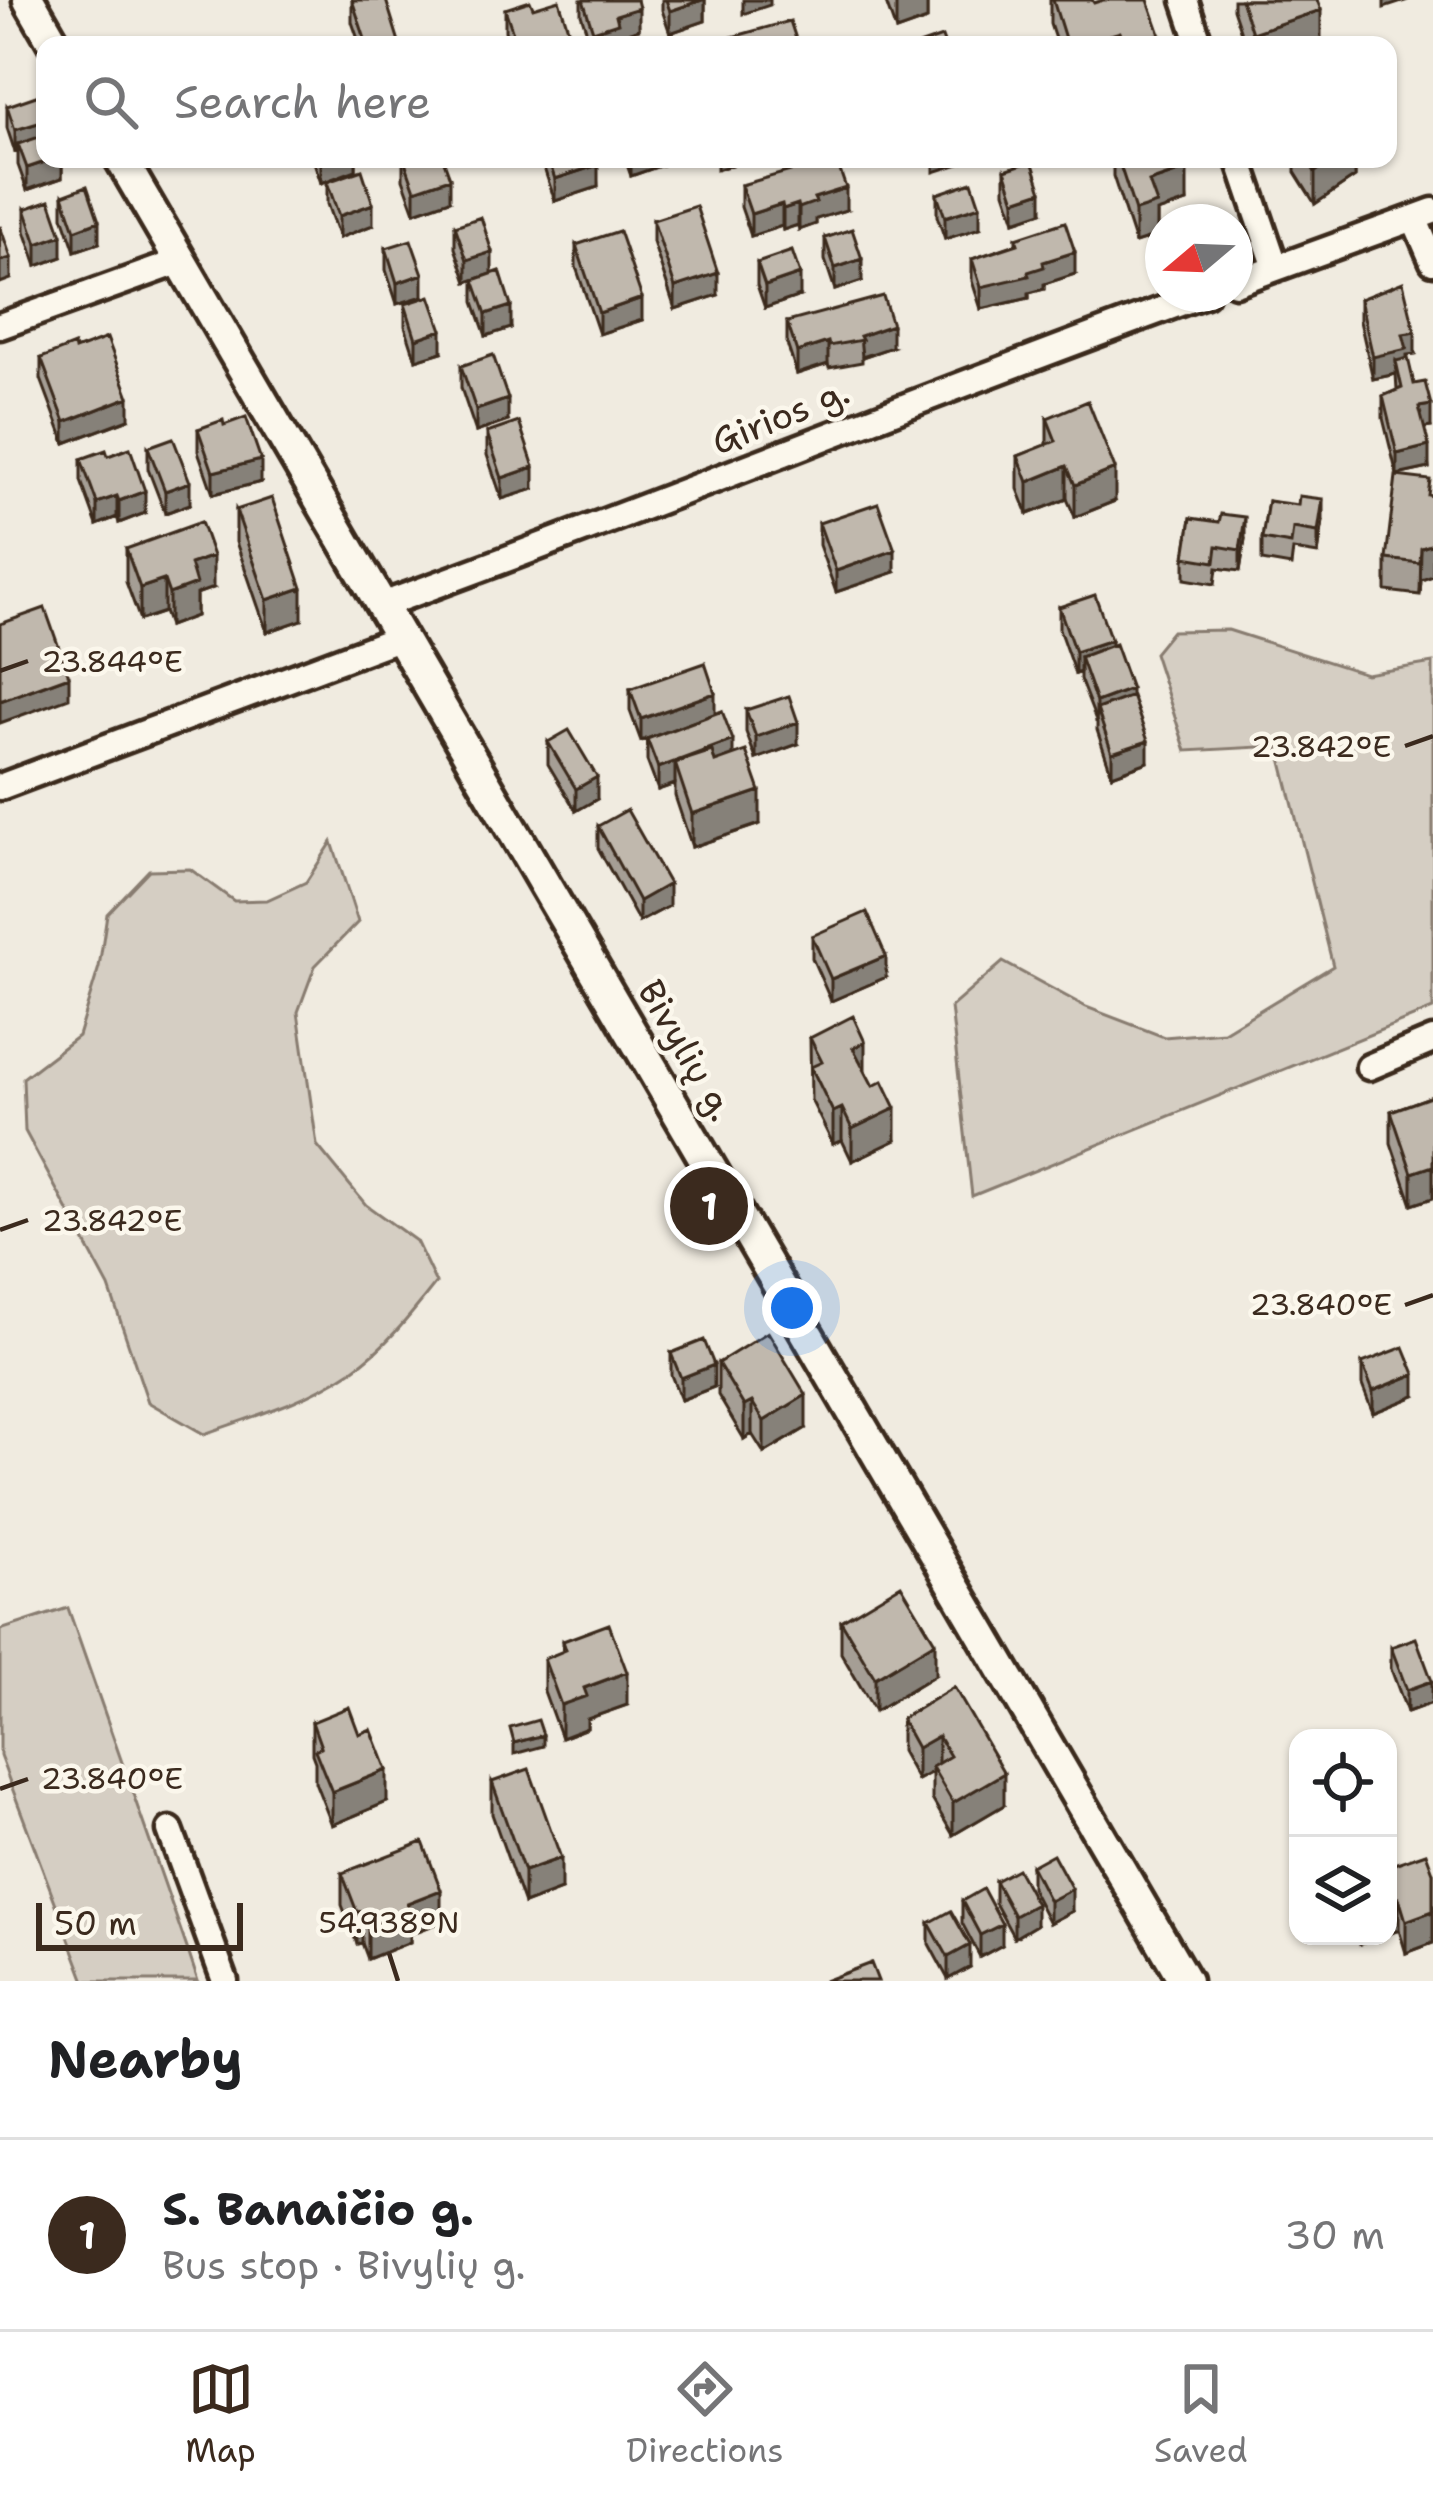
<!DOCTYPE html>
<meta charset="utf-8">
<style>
:root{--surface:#fff;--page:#f2f2f2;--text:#202124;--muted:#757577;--line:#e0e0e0;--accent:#3b2a1e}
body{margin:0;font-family:"Shantell Sans",sans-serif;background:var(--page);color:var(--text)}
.controls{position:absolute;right:36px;bottom:36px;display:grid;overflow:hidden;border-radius:24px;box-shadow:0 3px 9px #0004}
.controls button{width:108px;height:108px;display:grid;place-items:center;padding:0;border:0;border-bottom:3px solid var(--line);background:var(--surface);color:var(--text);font:60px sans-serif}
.compass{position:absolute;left:1145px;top:204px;width:108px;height:108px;border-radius:50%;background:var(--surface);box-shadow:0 3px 9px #0004;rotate:251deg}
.scale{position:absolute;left:36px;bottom:30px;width:207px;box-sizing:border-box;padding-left:12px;border:6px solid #3b2a1e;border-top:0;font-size:33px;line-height:42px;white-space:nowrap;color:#3b2a1e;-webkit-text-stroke:9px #fbf7ec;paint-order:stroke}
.you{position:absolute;left:792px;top:1308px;width:42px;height:42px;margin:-30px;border:9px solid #fff;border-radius:50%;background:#1a73e8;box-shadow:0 0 0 18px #1a73e833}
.badge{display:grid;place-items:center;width:78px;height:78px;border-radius:50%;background:var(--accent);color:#fff;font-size:39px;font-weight:700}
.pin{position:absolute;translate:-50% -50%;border:6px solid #fff;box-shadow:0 3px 12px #0006}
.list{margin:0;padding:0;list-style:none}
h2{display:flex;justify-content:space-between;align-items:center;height:156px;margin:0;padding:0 48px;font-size:51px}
h2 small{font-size:39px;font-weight:400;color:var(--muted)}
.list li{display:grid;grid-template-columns:78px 1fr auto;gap:36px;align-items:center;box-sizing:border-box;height:192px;padding:0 48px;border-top:3px solid var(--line)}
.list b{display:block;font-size:45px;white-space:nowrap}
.list p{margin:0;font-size:39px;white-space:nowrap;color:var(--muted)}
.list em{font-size:39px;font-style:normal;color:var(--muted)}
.icon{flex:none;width:66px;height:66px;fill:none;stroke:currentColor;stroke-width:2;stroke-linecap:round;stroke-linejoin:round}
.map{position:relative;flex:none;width:1433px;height:1981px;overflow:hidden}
.search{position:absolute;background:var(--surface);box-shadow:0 3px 9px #0004;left:36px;right:36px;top:36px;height:132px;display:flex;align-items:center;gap:30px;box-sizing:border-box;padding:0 42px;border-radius:24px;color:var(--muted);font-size:45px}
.sheet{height:348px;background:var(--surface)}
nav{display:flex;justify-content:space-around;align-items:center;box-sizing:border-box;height:168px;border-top:3px solid var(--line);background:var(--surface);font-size:33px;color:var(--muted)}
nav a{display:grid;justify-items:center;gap:6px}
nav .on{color:var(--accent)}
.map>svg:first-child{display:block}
</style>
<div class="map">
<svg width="1433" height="1981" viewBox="0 0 1433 1981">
<rect width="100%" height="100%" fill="#f0ebe0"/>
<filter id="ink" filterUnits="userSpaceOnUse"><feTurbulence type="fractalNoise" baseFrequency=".00833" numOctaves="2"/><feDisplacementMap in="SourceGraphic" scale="24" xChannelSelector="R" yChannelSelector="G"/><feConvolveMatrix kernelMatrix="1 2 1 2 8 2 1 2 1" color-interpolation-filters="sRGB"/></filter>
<g filter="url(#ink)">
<path fill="#d5cec3" stroke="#887c70" stroke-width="3" d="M1228,630L1366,674L1433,663V1009L972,1196L951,1007L1003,962L1086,1007L1164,1037L1224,1032L1333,966L1278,746L1186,751L1154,653L1172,631Z
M332,842L358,922L315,966L298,1012L317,1145L366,1205L416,1241L436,1283C411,1315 385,1348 351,1371C307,1401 254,1416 204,1434L148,1402L109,1287L25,1131L23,1078L78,1036L99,967L107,914L149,870L190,869L234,901L267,900L306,882Z
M68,1608L189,1954L198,1981H85L0,1756V1630Z"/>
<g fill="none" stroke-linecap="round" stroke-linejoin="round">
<g stroke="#3b2a1e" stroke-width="33">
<path id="minor" d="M1185,0L1200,45
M1239,159L1276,268
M1414,218L1433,262
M1235,283L1433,211
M0,326L181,261
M382,605C658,505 929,394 1205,294
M0,787L401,637
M1369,1067L1433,1040
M170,1830L225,1981"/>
</g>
<g stroke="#3b2a1e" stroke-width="39">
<path id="tertiary" d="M29,0L55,45
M121,159L1185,1981"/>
</g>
<use href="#minor" stroke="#fbf7ec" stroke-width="24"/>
<use href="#tertiary" stroke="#fbf7ec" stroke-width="30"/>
</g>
<path fill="#a59e95" stroke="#3b2a1e" stroke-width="3" d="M352,0L400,45H360L352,22Z
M581,0H637L639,29L618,36V44L591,45L581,14Z
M662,0H705V21L670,33L662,10Z
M885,0H927V20L896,31Z
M1050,0H1092L1094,3L1160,45H1057L1050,24Z
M1233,0H1317L1321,42L1313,45H1245L1233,9Z
M533,8L571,45H510L505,31V9Z
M7,106L45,159H62V178L27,190L18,165V151L15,152L7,128Z
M313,159H356V170L321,183Z
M403,159L450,200L415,212L403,179Z
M541,159H596L598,187L555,201Z
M625,159H674V161L631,176Z
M1113,159H1183L1187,202L1157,212V236L1135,243L1113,176Z
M1295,159H1355V177L1315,204L1295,172Z
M1005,170L1042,212L1015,221L1005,191Z
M327,182L373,225L339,238L327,204Z
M741,185L846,210L816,219V224L799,230L798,225L783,230L782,226L751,236L741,207Z
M937,194L980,228L945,239L937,216Z
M63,195L99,243L75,251L63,216Z
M25,209L62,257L37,266L25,231Z
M653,220L718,295L675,309L653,242Z
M455,226L492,274L467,282L455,248Z
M825,238L862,281L835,290L825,260Z
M1016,238L1075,274L1044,284V289L1029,293V298L981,309L972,281V259L1016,244Z
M576,245L642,320L599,334L576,267Z
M386,248L423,296L397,304L386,270Z
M757,263L800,296L765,308L757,285Z
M474,280L511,328L486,336L474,302Z
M1360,299L1415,354L1407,355V359L1414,384L1431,427L1424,428L1429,468L1397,475L1383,418V396L1397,390L1396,374L1373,379L1360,321Z
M405,304L442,352L416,360L405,326Z
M787,322L892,347L862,357V362L829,368L828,364L797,374L787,344Z
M75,350L129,419L65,443L41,379V358Z
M461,366L508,421L476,432L461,388Z
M1047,418L1115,501L1075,517L1067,499L1028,514L1018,489V456L1047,445Z
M224,425L261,482L213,494L198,451V429Z
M487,433L534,489L502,499L487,455Z
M148,447L190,504L165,513L148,469Z
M108,456L145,513L119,523L117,517L97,525L81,481V459Z
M1430,496H1433V576L1421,580L1420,595L1386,591V559Z
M1268,501L1323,521L1318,554L1293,550L1291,566L1262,561V539Z
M236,510L302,620L267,632L236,542Z
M1191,518L1245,539L1240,571L1217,568L1215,584L1185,579V557Z
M819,523L895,572L836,592L819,545Z
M126,549L213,588L196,594V616L169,626L164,612L140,620L126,582Z
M1059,607L1111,646L1131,696L1148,762L1112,775L1097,730V723L1080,679V672L1075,674L1059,629Z
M630,689L715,714L760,824L692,847L675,796V784L658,790L647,761V739L687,724L641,741L630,711Z
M746,710L798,744L756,759L746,732Z
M548,742L597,799L576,811L548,764Z
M598,826L669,906L639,922L598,848Z
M812,936L886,977L831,1001L812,958Z
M810,1038L865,1071L896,1140L852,1161L842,1140L833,1144L811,1100Z
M1433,1096V1198L1412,1205L1391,1143V1111Z
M671,1353L714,1387L681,1400L671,1375Z
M718,1363L806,1428L764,1453L752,1434L744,1439L718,1395Z
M1362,1363L1415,1396L1373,1413L1362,1385Z
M841,1621L935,1675L875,1711L841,1653Z
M563,1641L627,1705L587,1719V1728L561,1738L544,1691V1659L563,1652Z
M1391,1647L1432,1703L1407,1712L1391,1669Z
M954,1687L1004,1805L953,1835L932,1799V1772L917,1780L901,1751V1719Z
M312,1722L387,1802L332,1825L315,1782V1762L312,1754Z
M492,1782L561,1890L524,1904L492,1814Z
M1388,1857L1391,1865L1433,1872V1943L1406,1953L1399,1930L1388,1934Z
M1031,1866L1072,1911L1049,1923L1031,1888Z
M342,1873L441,1922L410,1934V1942L368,1959L362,1943L357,1944L342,1905Z
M995,1881L1036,1925L1014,1938L995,1903Z
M962,1901L1002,1945L980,1957L962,1923Z
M929,1923L970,1967L948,1979L929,1944Z"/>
<path fill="#868179" stroke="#3b2a1e" stroke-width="3" d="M702,0H705V21L670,33V11Z
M743,0H770V5L743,14Z
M896,0H927V20L896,31Z
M1384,0H1408L1384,8Z
M639,8V29L618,36V44L593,45V31L616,15Z
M1321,10V42L1313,45H1252V33Z
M1120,32V45H1105L1107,36Z
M1160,34V45H1128Z
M571,38V45H548Z
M45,121V142L18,144V151L15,152V130Z
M54,159H62V178L27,190V168Z
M327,159H356V170L321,183V161Z
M631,159H674V161L631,176Z
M717,159H749L717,170Z
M934,159H972V160L934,172Z
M1334,159H1355V177L1315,204V172Z
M598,165V187L555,201V179Z
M1187,169V202L1157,212V236L1135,243V211L1149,182Z
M450,178V200L415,212V190Z
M846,188V210L816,219V224L799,230V208L814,198Z
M1042,191V212L1015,221V200Z
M373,204V225L339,238V216Z
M782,204V226L751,236V214Z
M798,204V225L783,230V209Z
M980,206V228L945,239V217Z
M99,221V243L75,251V230Z
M62,235V257L37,266V244Z
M492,252V274L467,282V260Z
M1075,252V274L1044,284V289L1029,293V298L981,309V287L1028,272L1043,262Z
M11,258V279L0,283V261Z
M862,259V281L835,290V268Z
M718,273V295L675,309V287Z
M423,274V296L397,304V283Z
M800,274V296L765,308V286Z
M642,298V320L599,334V313Z
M511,306V328L486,336V314Z
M892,325V347L862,357L860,336Z
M442,330V352L416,360V339Z
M1415,332V354L1407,355V371L1396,361V374L1373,379V357L1403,334Z
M828,342V364L797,374V352Z
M129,397V419L65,443V422Z
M508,399V421L476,432V410Z
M1431,405V427L1419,429V407Z
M1429,446V468L1397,475V454Z
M261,460V482L213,494V472Z
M1067,466V499L1028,514V482Z
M534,467V489L502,499V478Z
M1115,469V501L1075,517V485Z
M190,482V504L165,513V491Z
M145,491V513L119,523V501Z
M117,496V517L97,525V503Z
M1323,499V521L1318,554V532Z
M1245,517V539L1240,571V550Z
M1433,544V576L1421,580L1420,595L1421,548Z
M895,550V572L836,592V571Z
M213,556V588L196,594V616L169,626V594L190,564Z
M164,580V612L140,620V588Z
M302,588V620L267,632V600Z
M1111,640V661L1080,657V672L1075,674V652Z
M69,676V698L0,723V701Z
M1131,689V711L1097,709L1096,723V702Z
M715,693V714L641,741V719Z
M798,722V744L756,759V737Z
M733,740V762L675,763V784L658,790V768Z
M1148,741V762L1112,775V753Z
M597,777V799L576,811V789Z
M760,791V824L692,847V814Z
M669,884V906L639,922V901Z
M886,956V977L831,1001V979Z
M865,1042V1074L853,1048Z
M842,1108V1140L833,1144V1112Z
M896,1108V1140L852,1161V1129Z
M1433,1166V1198L1412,1205V1173Z
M714,1365V1387L681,1400V1378Z
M1415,1374V1396L1373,1413V1391Z
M806,1395V1428L764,1453V1421Z
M752,1402V1434L744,1439V1406Z
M935,1642V1675L875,1711V1678Z
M627,1672V1705L587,1719V1728L561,1738V1705L584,1688Z
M1432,1681V1703L1407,1712V1690Z
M543,1735V1746L514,1754V1743Z
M938,1736V1768L932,1767V1772L917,1780V1748Z
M387,1770V1802L332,1825V1792Z
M1004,1773V1805L953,1835V1803Z
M561,1858V1890L524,1904V1871Z
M1072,1889V1911L1049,1923V1901Z
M441,1890V1922L410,1934V1942L368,1959V1927L407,1903Z
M1399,1898V1930L1388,1934V1902Z
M1036,1904V1925L1014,1938V1916Z
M362,1911V1943L357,1944V1912Z
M1433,1911V1943L1406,1953V1921Z
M1002,1924V1945L980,1957V1935Z
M1360,1936H1382L1360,1944Z
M970,1945V1967L948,1979V1957Z"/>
<path fill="#c0b8ad" stroke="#3b2a1e" stroke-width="3" d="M352,0H386L400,45H367Z
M559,0L571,38L548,45H543L541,39L517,45L505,9L530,1L533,8Z
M583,0H637L639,8L616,15L618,23L593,31Z
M666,0H702L670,11Z
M1053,0H1092L1094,3L1103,0H1148L1160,34L1128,45H1125L1120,32L1107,36L1105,45H1067Z
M1241,0H1317L1321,10L1252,33Z
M790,21L798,45H703Z
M942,37L945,45H919Z
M42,94L45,103V121L15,130L7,106Z
M45,135V159H54L27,168L18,144Z
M404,159H443L450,178L415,190Z
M548,159H596L598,165L555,179Z
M833,159H836L846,188L814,198L816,202L799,208L798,204L783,209L782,204L751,214L741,185Z
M1118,159H1183L1187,169L1149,182L1157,204L1135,211Z
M1307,159H1334L1315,172Z
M1032,161L1042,191L1015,200L1005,170Z
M362,170L373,204L339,216L327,182Z
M972,182L980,206L945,217L937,194Z
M87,186L99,221L75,230L63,195Z
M50,200L62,235L37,244L25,209Z
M696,206L718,273L675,287L653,220Z
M481,217L492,252L467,260L455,226Z
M1065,222L1075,252L1043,262L1044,267L1028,272L1029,276L981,287L972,259L1018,244L1016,238Z
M0,226L11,258L0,261Z
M852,229L862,259L835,268L825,238Z
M619,231L642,298L599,313L576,245Z
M411,240L423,274L397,283L386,248Z
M792,251L800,274L765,286L757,263Z
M500,271L511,306L486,314L474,280Z
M1403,282L1415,332L1403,334L1407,349L1373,357L1360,299Z
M430,296L442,330L416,339L405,304Z
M883,296L892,325L860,336L862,340L829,346L828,342L797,352L787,322Z
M107,338L129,397L65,422L41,358L74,345L75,350Z
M493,355L508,399L476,410L461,366Z
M1408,358L1414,384L1425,382L1431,405L1419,407L1429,446L1397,454L1383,396L1402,388L1396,361Z
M1088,401L1115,469L1075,485L1067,466L1028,482L1018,456L1056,441L1047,418Z
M246,417L261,460L213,472L198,429L223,420L224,425Z
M519,422L534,467L502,478L487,433Z
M173,438L190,482L165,491L148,447Z
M130,448L145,491L119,501L117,496L97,503L81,459L106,450L108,456Z
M1396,476L1430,480L1428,495L1433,496V544L1421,548L1420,563L1386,559Z
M1299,496L1323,499L1318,532L1293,528L1291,544L1262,539L1268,501L1298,505Z
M272,498L302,588L267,600L236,510Z
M878,503L895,550L836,571L819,523Z
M1221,514L1245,517L1240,550L1217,546L1215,562L1185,557L1191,518L1219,522Z
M201,522L213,556L190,564L196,584L169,594L164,580L140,588L126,549Z
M1095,595L1111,640L1075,652L1059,607Z
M45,608L69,676L0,701V624Z
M1115,644L1131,689L1096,702L1080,657Z
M705,663L715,693L641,719L630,689Z
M789,696L798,722L756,737L746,710Z
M1132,696L1148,741L1112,753L1097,709Z
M722,711L733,740L658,768L647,739Z
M569,730L597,777L576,789L548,742Z
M712,751L715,762L746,751L760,791L692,814L675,763Z
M627,810L669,884L639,901L598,826Z
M867,912L886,956L831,979L812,936Z
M853,1016L865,1042L853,1048L873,1086L883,1081L896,1108L852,1129L842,1108L833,1112L811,1067L822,1062L810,1038Z
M1433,1096V1166L1412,1173L1391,1111Z
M768,1332L806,1395L764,1421L752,1402L744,1406L718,1363Z
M704,1340L714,1365L681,1378L671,1353Z
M1404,1347L1415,1374L1373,1391L1362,1363Z
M901,1585L935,1642L875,1678L841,1621Z
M609,1624L627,1672L584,1688L587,1696L561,1705L544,1659L566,1650L563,1641Z
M1416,1638L1432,1681L1407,1690L1391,1647Z
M954,1687L1004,1773L953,1803L932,1767L950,1756L938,1736L917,1748L901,1719Z
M349,1707L359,1734L371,1729L387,1770L332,1792L315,1750L321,1747L312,1722Z
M538,1720L543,1735L514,1743L510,1728Z
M529,1769L561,1858L524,1871L492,1782Z
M423,1842L441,1890L407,1903L410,1910L368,1927L362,1911L357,1912L342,1873Z
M1426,1853L1433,1872V1911L1406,1921L1399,1898L1388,1902V1857L1391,1865Z
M1053,1854L1072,1889L1049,1901L1031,1866Z
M1017,1869L1036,1904L1014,1916L995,1881Z
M983,1889L1002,1924L980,1935L962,1901Z
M951,1911L970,1945L948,1957L929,1923Z
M871,1963L878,1981H824Z"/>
</g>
<path fill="none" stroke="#3b2a1e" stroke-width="4.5" d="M0,671L28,661M1405,746L1433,736M0,1230L28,1220M1405,1305L1433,1295M0,1789L28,1779M389,1953L398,1981"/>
<g text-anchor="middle" stroke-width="9" stroke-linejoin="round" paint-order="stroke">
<g font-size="36" fill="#3b2a1e" stroke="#fbf7ec">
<text transform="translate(780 416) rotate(-22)" y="13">Girios g.</text>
<text transform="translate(687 1050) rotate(60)" y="13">Bivylių g.</text>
</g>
</g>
<g font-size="30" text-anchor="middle" fill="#3b2a1e" stroke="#fbf7ec" stroke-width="9" stroke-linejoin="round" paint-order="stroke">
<text x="112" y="672">23.844°E</text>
<text x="1321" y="757">23.842°E</text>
<text x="112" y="1231">23.842°E</text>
<text x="1321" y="1315">23.840°E</text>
<text x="112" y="1789">23.840°E</text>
<text x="389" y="1933">54.938°N</text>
</g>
</svg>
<div class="controls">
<button><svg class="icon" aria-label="locate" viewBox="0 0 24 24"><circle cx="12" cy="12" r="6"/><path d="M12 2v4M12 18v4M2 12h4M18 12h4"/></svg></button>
<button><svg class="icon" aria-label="layers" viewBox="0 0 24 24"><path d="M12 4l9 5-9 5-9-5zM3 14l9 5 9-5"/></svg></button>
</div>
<svg class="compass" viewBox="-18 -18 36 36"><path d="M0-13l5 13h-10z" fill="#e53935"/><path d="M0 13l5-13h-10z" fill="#757577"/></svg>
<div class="scale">50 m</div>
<div class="you"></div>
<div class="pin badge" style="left:709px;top:1206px">1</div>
<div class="search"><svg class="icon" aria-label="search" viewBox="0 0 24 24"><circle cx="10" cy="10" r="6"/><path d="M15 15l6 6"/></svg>Search here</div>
</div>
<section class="sheet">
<h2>Nearby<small></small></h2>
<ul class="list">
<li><span class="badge">1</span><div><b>S. Banaičio g.</b><p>Bus stop · Bivylių g.</p></div><em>30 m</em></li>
</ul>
</section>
<nav>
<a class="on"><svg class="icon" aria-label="map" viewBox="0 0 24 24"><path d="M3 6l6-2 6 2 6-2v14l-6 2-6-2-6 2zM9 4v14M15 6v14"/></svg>Map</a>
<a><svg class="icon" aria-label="directions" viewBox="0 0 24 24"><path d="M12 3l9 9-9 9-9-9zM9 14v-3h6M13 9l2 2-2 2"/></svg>Directions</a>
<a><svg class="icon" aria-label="saved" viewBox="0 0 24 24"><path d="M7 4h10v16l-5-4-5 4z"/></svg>Saved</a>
</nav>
